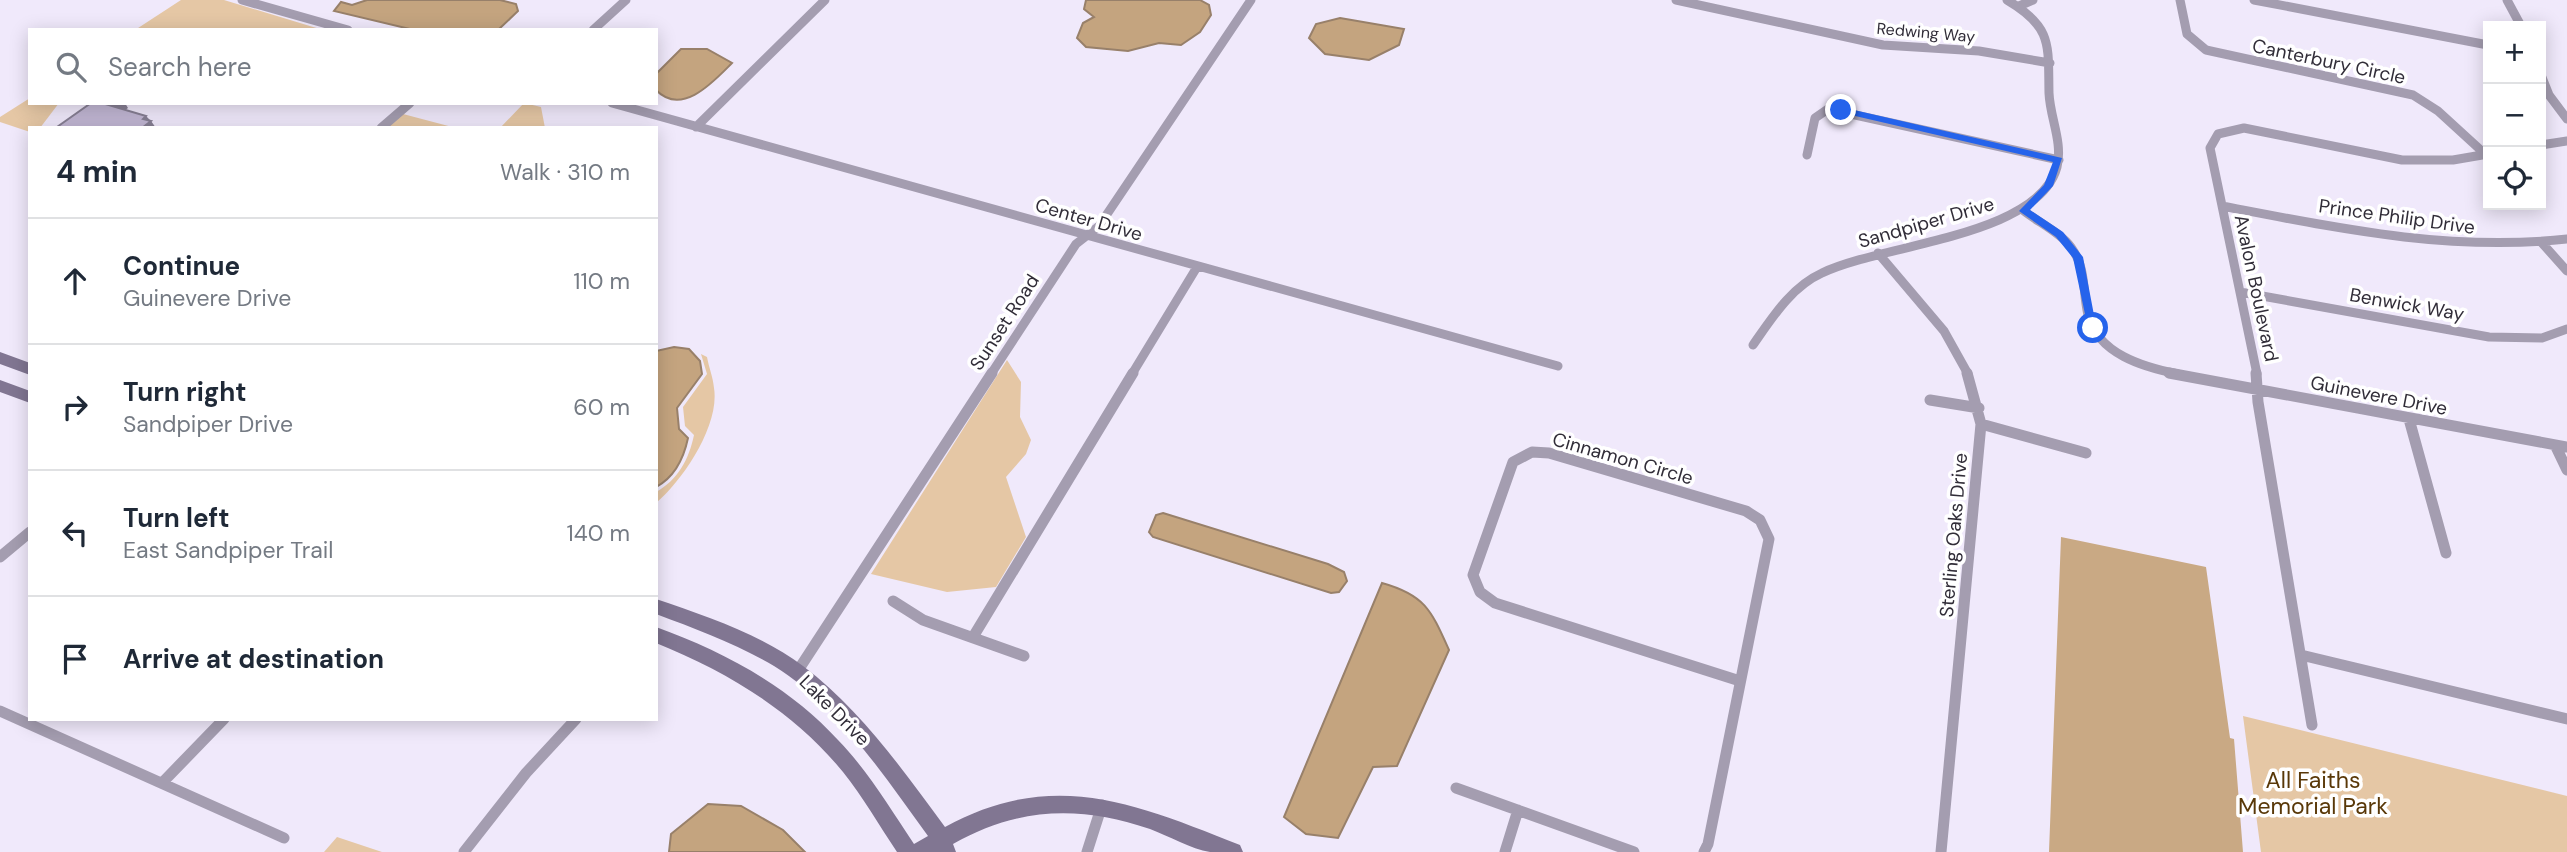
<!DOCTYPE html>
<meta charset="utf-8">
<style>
:root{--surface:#fff;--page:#f2f2f3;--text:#1f2937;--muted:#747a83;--line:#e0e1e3}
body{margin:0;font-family:"DM Sans",sans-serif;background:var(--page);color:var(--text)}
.controls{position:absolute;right:21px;top:21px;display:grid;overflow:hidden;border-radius:0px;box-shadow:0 4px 18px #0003}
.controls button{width:63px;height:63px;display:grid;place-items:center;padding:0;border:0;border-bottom:2px solid var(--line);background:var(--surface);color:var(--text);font:35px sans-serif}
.stop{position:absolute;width:21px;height:21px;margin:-16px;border:5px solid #2563eb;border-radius:50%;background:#fff}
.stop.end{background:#2563eb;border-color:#fff;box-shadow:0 2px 7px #0008}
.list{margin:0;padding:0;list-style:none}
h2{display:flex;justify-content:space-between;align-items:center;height:91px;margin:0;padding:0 28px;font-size:30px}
h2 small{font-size:23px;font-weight:400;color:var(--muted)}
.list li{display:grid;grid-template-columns:46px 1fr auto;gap:21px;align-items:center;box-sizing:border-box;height:126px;padding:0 28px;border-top:2px solid var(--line)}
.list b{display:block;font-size:26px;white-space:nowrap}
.list p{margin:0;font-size:23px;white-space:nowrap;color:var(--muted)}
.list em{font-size:23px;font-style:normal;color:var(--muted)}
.icon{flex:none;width:38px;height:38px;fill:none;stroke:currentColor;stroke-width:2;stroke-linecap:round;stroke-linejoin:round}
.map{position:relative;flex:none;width:2567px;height:852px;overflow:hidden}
.search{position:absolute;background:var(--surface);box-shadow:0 4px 18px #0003;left:28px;top:28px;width:630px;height:77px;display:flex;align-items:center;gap:18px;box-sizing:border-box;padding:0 24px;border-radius:0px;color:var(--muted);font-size:26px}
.panel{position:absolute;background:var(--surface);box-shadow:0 4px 18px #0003;left:28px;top:126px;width:630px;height:595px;border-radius:0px}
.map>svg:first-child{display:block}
</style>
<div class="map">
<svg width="2567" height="852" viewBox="0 0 2567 852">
<rect width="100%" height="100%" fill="#f0e9fb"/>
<path fill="#e5c7a5" d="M181,0H224L323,30H135Z
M30,98V103H59L40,128H30V132L0,122V117Z
M524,103L541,107L545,128H500Z
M403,114L456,128H386Z
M701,354L707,357C709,368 713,377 714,388C720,425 683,480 656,503V492C678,480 689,459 694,435L685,426L683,407L707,374Z
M1007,360L1021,382L1020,417L1031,440L1026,454L1006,477L1026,537L996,587L947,592L871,574Z
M2243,716L2567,796V852H2261Z
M337,837L382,852H324Z"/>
<path fill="#c9a984" d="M2061,537L2206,567L2230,738L2234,739L2243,852H2049Z"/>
<path fill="#c4a47f" stroke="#98806a" stroke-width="2" d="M367,0H500L516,4L518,11L498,30H414L334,11L341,2L352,5Z
M1086,0H1200L1209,5L1211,15L1200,32L1181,45L1159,43L1128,51L1086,47L1077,38L1083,23L1094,17L1084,9Z
M1340,18L1404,29L1399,45L1369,60L1325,54L1309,38L1316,24Z
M681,49H707L732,63C714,81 682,117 656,90V74Z
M674,347L689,349L700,361L702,374L677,408L679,429L688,438C684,457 675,477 656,487V351Z
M1163,513L1328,564L1344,572L1347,581L1339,592L1331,593L1153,537L1149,532L1156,515Z
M1382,583C1425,595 1431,610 1449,650L1397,766L1373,767L1338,838L1306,834L1284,817Z
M708,804L741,806L783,830L805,852H669L671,834Z"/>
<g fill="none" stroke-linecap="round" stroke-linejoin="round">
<path stroke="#a49db0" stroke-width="9" d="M242,0L348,30
M1676,0L1883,45L1979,51L2050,63
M2180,0L2187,34L2206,50L2413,95L2438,111L2485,154
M2254,0L2488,45
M2507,0L2521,26
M2019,6L2033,0
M593,30L626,0
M2541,75L2549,95L2567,119
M612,103L1558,366
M696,127L825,0
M381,128L410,103
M2541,145L2567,141
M1807,155L1815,118L1828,109L2059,160
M2222,206C2337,228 2449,252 2567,239
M2024,211C2038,222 2061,233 2071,247C2087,269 2082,290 2088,315C2098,354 2143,367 2178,374
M2542,243L2567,271
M1878,253L1944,331L1968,374
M2240,292L2489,337L2542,338L2567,329
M1753,345C1772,318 1791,287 1822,273C1881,244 2038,237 2057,167C2063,142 2050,118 2049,93C2048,45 2053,27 2007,0
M991,374L1076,244L1099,226L1251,0
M1132,374L1197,267
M2257,374L2210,148L2218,134L2244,128L2402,160H2453L2488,154"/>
<path stroke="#a49db0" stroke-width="11" d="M2169,373L2567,447
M2256,373L2258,402L2312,725
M1930,400L1979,408
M2409,419L2446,553
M1981,424L2086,453
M2556,447L2567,470
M0,557L30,532
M893,601L923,620L1024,656
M973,637L1133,373
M2301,655L2567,719
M797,672L992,373
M0,711L284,838
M162,783L224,719
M1456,788L1634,852
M464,852L526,773L576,719
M1087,852L1102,805
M1505,852L1518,810
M1704,852L1708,844L1769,539L1760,520L1746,511L1549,453L1532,452L1513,462L1473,575L1480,592L1495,603L1740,681
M1941,852L1981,424L1967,373"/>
<path fill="#817692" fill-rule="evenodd" d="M0,352L30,363V375L0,364Z
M0,380L30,391V403L0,392Z
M656,599C706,616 760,634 803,666C860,709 903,770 945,827C1053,768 1134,803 1240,845L1243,852C1232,852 1221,852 1210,852C1191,849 1169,836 1150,829C1080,805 1018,807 953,844L956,852H897C879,825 863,797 843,772C794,712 728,672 656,643V627C723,651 790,687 838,740C868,771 890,808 914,844L928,836C884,776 839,706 774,666C737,644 696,629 656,614Z"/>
</g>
<path fill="#877f94" d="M105,103H125L128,108L116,117Z
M146,116L151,121L156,128H142L143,119Z"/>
<path fill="#c1b6d3" stroke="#877f94" stroke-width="2" d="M91,103H102L146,116L143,119L151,121L142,128L57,127Z"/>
<path fill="#2563eb" d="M1841,107L2062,158L2053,186L2030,210L2063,232L2083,257L2097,331L2088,328L2073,258L2056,237L2019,211L2044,185L2053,162L1838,112Z"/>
<g text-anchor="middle" stroke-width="7" stroke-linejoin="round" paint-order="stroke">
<g font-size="16" fill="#312d38" stroke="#fff">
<text transform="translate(1926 32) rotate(5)" y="6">Redwing Way</text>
</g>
<g font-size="19" fill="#312d38" stroke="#fff">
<text transform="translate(2329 61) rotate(12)" y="7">Canterbury Circle</text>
<text transform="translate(2397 216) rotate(8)" y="7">Prince Philip Drive</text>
<text transform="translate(1089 219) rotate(16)" y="7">Center Drive</text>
<text transform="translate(1926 222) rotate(-16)" y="7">Sandpiper Drive</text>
<text transform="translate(2257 288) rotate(78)" y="7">Avalon Boulevard</text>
<text transform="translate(2407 304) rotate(10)" y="7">Benwick Way</text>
<text transform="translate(1004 322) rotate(-57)" y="7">Sunset Road</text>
<text transform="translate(2379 395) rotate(11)" y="7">Guinevere Drive</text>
<text transform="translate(1623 458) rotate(16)" y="7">Cinnamon Circle</text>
<text transform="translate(1953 535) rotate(-85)" y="7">Sterling Oaks Drive</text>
<text transform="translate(835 710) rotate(45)" y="7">Lake Drive</text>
</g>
<g font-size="23" fill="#593808" stroke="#fff">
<text x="2313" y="788">All Faiths<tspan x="2313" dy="26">Memorial Park</tspan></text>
</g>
</g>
</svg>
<div class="controls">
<button>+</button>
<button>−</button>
<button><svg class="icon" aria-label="locate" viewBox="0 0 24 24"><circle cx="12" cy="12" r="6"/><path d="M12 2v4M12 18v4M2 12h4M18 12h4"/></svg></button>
</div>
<div class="stop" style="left:2093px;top:328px"></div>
<div class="stop end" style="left:1841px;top:110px"></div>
<div class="search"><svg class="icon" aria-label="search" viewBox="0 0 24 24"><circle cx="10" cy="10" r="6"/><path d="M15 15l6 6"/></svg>Search here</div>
<section class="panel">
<h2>4 min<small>Walk · 310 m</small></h2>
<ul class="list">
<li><svg class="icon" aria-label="ahead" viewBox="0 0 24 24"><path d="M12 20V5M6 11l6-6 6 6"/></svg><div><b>Continue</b><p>Guinevere Drive</p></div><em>110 m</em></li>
<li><svg class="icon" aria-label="right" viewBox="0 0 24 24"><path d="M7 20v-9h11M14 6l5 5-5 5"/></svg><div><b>Turn right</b><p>Sandpiper Drive</p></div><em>60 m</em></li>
<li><svg class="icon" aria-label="left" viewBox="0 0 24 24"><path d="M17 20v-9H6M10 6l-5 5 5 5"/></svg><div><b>Turn left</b><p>East Sandpiper Trail</p></div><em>140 m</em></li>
<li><svg class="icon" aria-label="arrive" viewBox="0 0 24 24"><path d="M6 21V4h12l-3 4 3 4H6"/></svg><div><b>Arrive at destination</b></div></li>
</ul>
</section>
</div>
